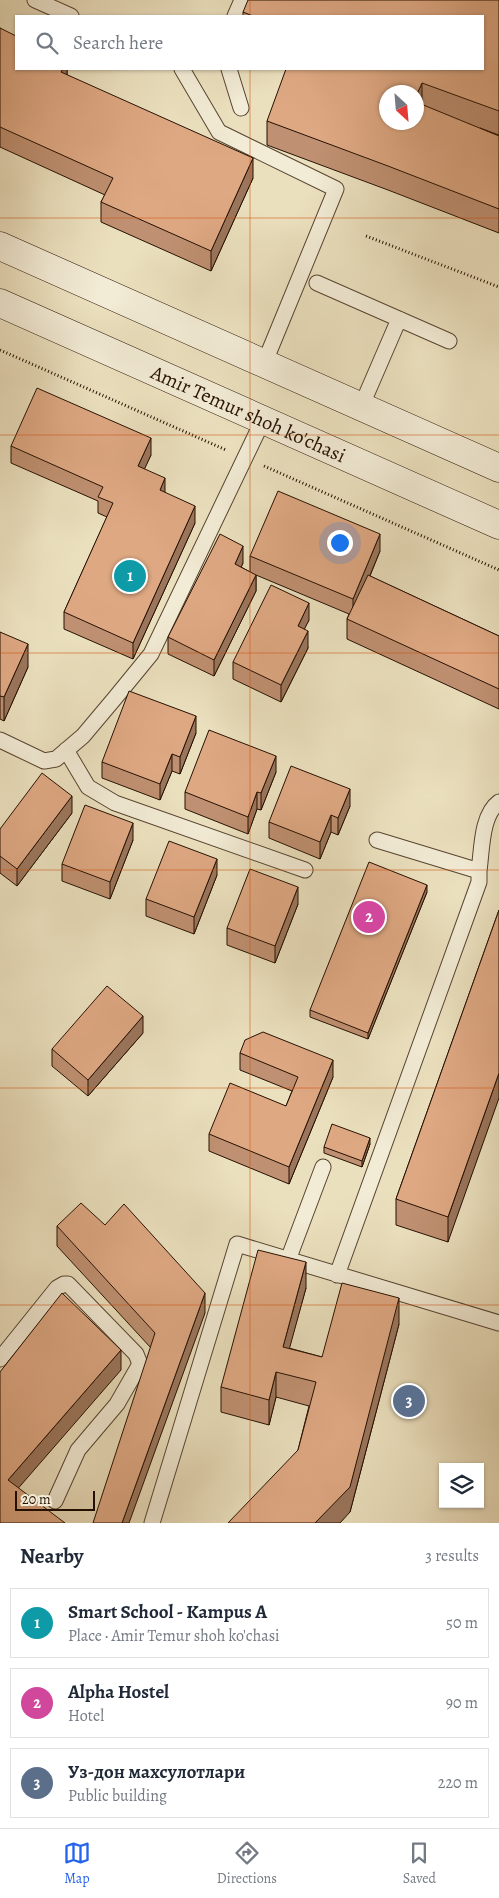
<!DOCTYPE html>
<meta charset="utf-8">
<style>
:root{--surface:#fff;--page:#f2f2f3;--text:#1f2937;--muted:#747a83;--line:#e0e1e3;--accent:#2563eb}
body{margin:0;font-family:Alegreya,serif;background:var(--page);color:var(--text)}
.controls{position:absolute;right:15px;bottom:15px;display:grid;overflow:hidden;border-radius:0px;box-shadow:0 1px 4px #0004}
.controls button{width:45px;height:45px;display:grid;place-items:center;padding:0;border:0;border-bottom:1px solid var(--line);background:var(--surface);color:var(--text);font:25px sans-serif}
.compass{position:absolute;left:379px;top:85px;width:45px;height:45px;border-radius:50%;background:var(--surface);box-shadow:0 1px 4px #0004;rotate:154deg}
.scale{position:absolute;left:15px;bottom:12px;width:80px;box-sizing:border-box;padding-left:5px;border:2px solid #261002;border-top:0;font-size:14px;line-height:18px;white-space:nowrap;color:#261002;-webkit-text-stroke:4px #f2ebd5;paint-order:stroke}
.you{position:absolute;left:339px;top:542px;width:18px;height:18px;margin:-12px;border:4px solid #fff;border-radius:50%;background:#1a73e8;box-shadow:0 0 0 8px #1a73e833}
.badge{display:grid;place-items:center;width:32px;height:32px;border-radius:50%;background:var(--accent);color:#fff;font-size:16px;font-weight:700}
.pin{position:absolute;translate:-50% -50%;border:2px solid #fff;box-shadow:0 1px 5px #0006}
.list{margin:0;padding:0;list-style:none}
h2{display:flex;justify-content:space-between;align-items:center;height:65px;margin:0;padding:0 20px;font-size:21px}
h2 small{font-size:16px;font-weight:400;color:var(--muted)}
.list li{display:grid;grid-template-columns:32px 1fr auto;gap:15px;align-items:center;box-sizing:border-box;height:70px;margin:0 10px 10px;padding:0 10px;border:1px solid var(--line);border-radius:0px}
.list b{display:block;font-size:19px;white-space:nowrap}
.list p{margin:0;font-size:16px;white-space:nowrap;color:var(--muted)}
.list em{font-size:16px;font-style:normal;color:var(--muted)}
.icon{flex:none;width:28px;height:28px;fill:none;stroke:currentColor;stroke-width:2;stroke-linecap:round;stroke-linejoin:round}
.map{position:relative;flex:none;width:499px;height:1523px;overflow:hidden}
.search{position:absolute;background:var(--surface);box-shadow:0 1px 4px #0004;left:15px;right:15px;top:15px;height:55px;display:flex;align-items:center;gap:12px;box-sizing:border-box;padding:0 18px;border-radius:0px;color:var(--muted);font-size:19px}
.sheet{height:305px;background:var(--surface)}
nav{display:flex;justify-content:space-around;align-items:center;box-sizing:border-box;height:70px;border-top:1px solid var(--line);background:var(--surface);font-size:14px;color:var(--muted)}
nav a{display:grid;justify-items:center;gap:2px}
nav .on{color:var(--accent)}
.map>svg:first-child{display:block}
</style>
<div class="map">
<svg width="499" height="1523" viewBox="0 0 499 1523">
<rect width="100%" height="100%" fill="#ebe0be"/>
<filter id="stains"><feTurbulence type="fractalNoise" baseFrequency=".004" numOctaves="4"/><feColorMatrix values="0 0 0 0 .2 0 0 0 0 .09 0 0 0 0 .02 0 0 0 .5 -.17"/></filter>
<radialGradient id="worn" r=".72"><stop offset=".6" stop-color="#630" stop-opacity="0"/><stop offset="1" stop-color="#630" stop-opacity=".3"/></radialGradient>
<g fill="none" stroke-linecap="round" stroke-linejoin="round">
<g stroke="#574431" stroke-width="17">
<path id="service" d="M35,0L71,16
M235,16L242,0
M182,69L219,132L336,189L264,364
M229,69L241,108
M317,283L449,341
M361,407L399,319
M0,740L44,761L56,759L83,736L115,698L151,654L263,420
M66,750L88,787L115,803L305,870
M479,871C482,850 481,815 499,802
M288,1260L323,1167
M337,1275L479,882V871L377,840
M0,1359L57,1288L64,1284H68L136,1354L140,1364L117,1404L78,1450L55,1501
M152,1523L237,1244L499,1323"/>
</g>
<g stroke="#261002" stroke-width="29">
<g id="secondary">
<path d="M0,246L499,468"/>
<path id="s1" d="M0,303L499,525"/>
</g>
</g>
<path stroke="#261002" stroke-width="3" stroke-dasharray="1 2.5" stroke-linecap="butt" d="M366,236L499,287
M0,350L226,450
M264,466L499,570"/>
<use href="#service" stroke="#f2ebd5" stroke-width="15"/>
<use href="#secondary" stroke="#f2ebd5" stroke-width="28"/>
</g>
<path fill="#bf9071" stroke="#261002" d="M499,0V135L480,128L499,136V233L388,190L267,145V121L483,16H243V12Z
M0,28L67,69V75L253,178L211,271L101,222V202L105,195L0,147Z
M11,446L151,455L144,469L165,493L195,523L133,659L64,629V612L107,517L98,513V501L11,463Z
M380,551L370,576L499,636V709L347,639V619L349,614L256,575V591L214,676L168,654V637L243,563L241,567L250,572V556Z
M309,620L304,629L308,648L281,702L233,679V662Z
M0,632L28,667L4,721L0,719Z
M196,733L180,774L172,771L160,800L102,778V762Z
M276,772L261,810L257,809L248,834L185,809V792Z
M350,806L338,835L331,832L320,859L269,838V822Z
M72,813L17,886L0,873V829Z
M133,840L110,899L62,881V864Z
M217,875L194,934L146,916V899Z
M427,892L368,1039L310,1017V1010Z
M298,904L275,963L227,945V928Z
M499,910L448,1242L396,1225V1199Z
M143,1033L88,1096L52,1066V1049Z
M240,1053L333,1077L289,1184L209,1151V1134L286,1106L292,1091L240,1070Z
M370,1144L362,1167L324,1153V1147Z
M57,1226L205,1313L151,1348L57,1246Z
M306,1288L289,1348L322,1357L399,1324L350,1512L298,1450L309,1406L276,1397L269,1425L221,1412V1387Z"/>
<path fill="#9b765c" stroke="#261002" d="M63,69H67V79L61,72Z
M422,83V107L416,120V96Z
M253,158V178L211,271V251Z
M151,438V455L138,483V466Z
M165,478V495L160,490Z
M195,506V523L133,659V643Z
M380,534V551L353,616V599Z
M243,546V563L235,580V564Z
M256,575V591L214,676V660Z
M309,603V620L298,642V626Z
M308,631V648L281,702V685Z
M28,644V667L4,721V697Z
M196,716V733L180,774V757Z
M172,754V771L160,800V784Z
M276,756V772L261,810V793Z
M350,789V806L338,835V818Z
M257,792V809L248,834V817Z
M72,796V813L17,886V869Z
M331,815V832L320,859V842Z
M133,823V840L110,899V882Z
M217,859V875L194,934V917Z
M427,885V892L368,1039V1033Z
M298,887V904L275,963V946Z
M143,1016V1033L88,1096V1080Z
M333,1060V1077L289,1184V1167Z
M499,1073V1098L448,1242V1217Z
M370,1138V1144L362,1167V1161Z
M306,1262V1288L283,1372V1347Z
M205,1293V1313L129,1523H122Z
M399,1298V1324L350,1512L340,1523H315Z
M121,1350V1370L8,1500V1480Z
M276,1372V1397L269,1425V1400Z"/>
<path fill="#dea883" stroke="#261002" d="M248,0H499V111L422,83L416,96V92H386V122H416V102L499,136V209L388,166L267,121L286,69H483V16H253L243,12Z
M0,28L16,36V69H63L61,72L253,158L211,251L101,202L113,178L0,127Z
M37,388L151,438L138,466L165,478L160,490L195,506L133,643L64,612L113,503L98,497L103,487L11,446Z
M278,491L380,534L353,599L250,556Z
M220,534L243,546L235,564L256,575L214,660L168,637Z
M368,575L499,636V689L347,619Z
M271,585L309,603L298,626L308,631L281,685L233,662Z
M0,632L28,644L4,697L0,696Z
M129,691L196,716L180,757L172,754L160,784L102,762Z
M209,730L276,756L261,793L257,792L248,817L185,792Z
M291,766L350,789L338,818L331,815L320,842L269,822Z
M42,773L72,796L17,869L0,856V829Z
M85,805L133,823L110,882L62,864Z
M169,841L217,859L194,917L146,899Z
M369,862L427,885L368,1033L310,1010Z
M250,869L298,887L275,946L227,928Z
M499,910V1073L448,1217L396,1199Z
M107,986L143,1016L88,1080L52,1049Z
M263,1032L333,1060L289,1167L209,1134L230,1083L286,1106L298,1077L240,1053L245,1040Z
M332,1124L370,1138L362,1161L324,1147Z
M81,1203L105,1225L124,1204L205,1293L122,1523H93L155,1333L57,1226Z
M258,1250L306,1262L283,1347L322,1357L342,1283L399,1298L350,1487L315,1523H228L298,1450L316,1382L276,1372L269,1400L221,1387Z
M62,1293L121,1350L8,1480L65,1523H0V1372Z"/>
<path fill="none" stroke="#d5520b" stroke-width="1" stroke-opacity="0.55" d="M250,0V16M250,69V1523M0,218H499M0,435H499M0,653H499M0,870H499M0,1088H499M0,1305H499"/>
<g text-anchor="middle" stroke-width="5" stroke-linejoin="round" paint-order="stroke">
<g font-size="20" fill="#261002" stroke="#f2ebd5">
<text dy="7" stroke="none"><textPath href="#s1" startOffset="272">Amir Temur shoh ko'chasi</textPath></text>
</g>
</g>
<rect width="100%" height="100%" filter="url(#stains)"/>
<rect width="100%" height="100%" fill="url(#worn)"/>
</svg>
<div class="controls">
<button><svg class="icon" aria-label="layers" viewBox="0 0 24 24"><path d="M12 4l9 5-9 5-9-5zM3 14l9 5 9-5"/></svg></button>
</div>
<svg class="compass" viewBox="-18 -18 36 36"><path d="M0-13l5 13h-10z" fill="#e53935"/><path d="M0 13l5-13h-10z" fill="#747a83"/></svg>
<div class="scale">20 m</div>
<div class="you"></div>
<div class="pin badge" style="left:130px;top:576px;background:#0f9aa8">1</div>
<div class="pin badge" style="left:369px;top:917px;background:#d1479c">2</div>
<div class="pin badge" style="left:409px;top:1401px;background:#5c6f8a">3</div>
<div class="search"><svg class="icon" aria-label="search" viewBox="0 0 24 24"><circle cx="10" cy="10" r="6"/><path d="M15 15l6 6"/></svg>Search here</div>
</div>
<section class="sheet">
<h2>Nearby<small>3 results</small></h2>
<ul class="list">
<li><span class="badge" style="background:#0f9aa8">1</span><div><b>Smart School - Kampus A</b><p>Place · Amir Temur shoh ko'chasi</p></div><em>50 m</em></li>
<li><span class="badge" style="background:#d1479c">2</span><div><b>Alpha Hostel</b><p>Hotel</p></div><em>90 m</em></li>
<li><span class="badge" style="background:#5c6f8a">3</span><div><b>Уз-дон махсулотлари</b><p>Public building</p></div><em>220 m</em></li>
</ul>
</section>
<nav>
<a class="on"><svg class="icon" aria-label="map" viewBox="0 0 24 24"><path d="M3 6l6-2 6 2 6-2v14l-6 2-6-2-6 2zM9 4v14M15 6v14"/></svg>Map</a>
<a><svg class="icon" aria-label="directions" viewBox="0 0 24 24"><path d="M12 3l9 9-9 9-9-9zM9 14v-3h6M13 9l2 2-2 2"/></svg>Directions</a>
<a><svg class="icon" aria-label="saved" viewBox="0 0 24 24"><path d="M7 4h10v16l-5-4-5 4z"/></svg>Saved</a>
</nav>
